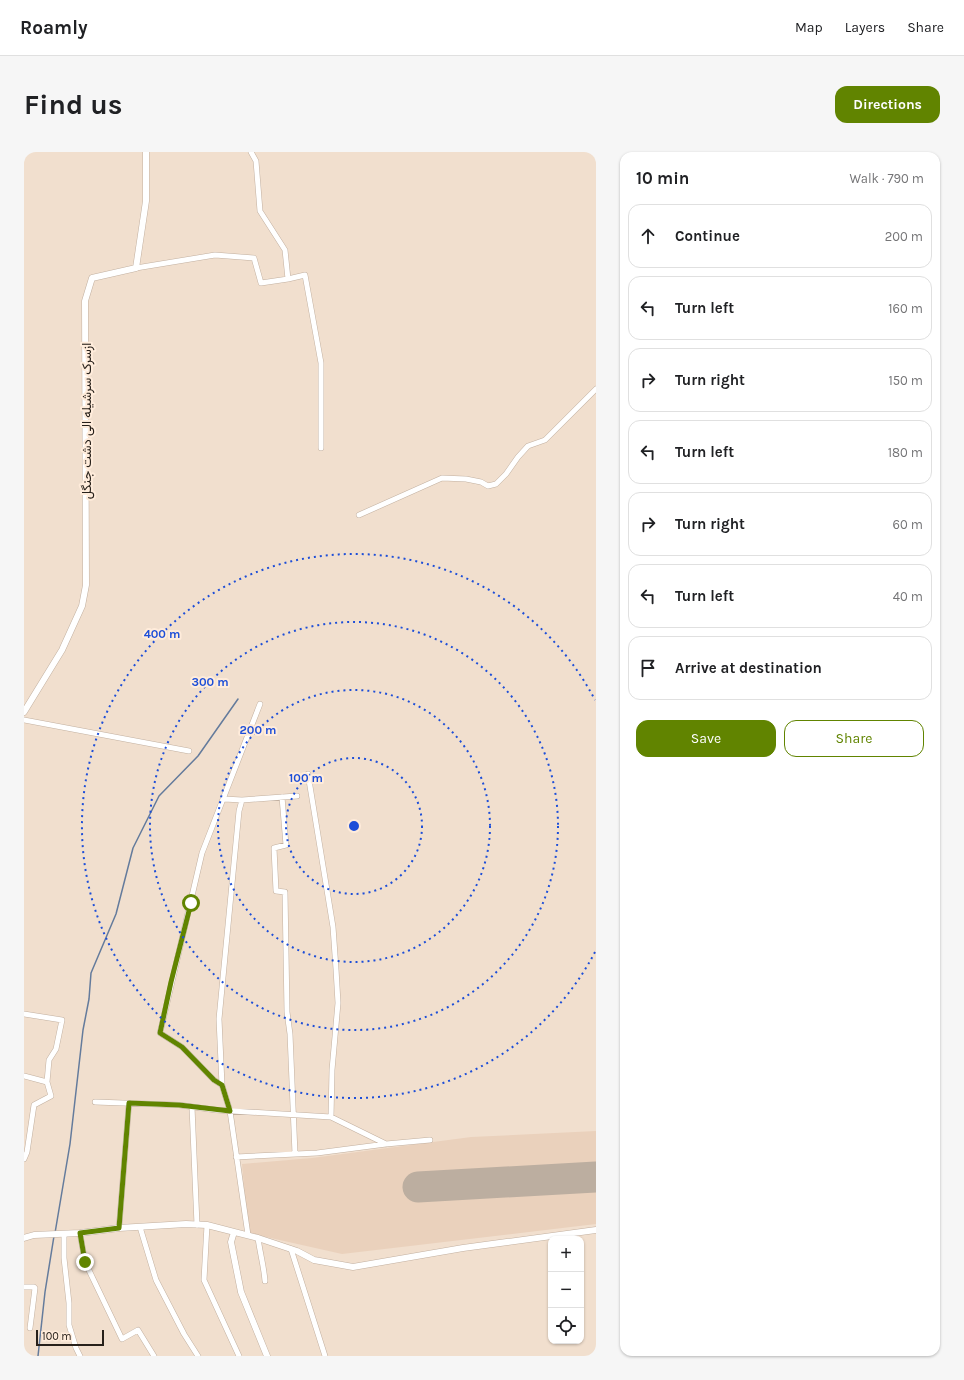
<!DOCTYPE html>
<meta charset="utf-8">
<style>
:root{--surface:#fff;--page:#f6f6f6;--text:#202124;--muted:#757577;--line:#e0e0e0;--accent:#618400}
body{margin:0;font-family:Karla,Vazirmatn,sans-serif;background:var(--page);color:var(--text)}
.controls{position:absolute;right:12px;bottom:12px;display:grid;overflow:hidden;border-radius:8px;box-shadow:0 1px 3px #0004}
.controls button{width:36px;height:36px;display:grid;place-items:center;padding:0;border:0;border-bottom:1px solid var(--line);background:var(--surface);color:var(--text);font:20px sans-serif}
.scale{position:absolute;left:12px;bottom:10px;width:68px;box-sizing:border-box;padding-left:4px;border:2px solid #27201a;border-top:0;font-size:11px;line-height:14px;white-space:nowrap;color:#27201a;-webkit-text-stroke:3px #ffecdb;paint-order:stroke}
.stop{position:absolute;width:12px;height:12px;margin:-9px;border:3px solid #618400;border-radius:50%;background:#fff}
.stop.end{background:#618400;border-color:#fff;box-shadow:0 1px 4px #0008}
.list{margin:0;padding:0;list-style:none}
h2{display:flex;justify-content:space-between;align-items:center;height:52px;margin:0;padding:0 16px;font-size:17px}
h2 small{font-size:13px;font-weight:400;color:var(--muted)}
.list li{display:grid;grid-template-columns:26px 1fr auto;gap:12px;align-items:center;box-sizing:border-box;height:64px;margin:0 8px 8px;padding:0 8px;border:1px solid var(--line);border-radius:12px}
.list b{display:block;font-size:15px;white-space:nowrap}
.list em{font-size:13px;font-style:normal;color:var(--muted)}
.actions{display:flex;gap:8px;padding:12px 16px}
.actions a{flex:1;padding:9px 0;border:1px solid var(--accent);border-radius:12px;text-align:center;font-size:14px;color:var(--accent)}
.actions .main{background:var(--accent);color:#fff}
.icon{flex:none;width:22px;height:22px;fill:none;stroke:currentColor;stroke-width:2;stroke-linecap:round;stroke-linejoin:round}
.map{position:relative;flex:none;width:572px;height:1204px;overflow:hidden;border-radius:12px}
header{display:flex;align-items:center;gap:24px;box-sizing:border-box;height:56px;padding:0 20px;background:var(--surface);border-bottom:1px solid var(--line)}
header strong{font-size:19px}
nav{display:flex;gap:22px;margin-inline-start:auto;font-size:14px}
.intro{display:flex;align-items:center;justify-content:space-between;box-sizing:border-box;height:96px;padding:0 24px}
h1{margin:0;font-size:28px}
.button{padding:10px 18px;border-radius:12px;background:var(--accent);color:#fff;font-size:14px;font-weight:700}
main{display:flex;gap:24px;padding:0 24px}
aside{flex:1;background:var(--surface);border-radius:12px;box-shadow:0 1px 3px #0004}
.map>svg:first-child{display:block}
</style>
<header>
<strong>Roamly</strong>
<nav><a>Map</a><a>Layers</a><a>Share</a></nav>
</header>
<div class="intro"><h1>Find us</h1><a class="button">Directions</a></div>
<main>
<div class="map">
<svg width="572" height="1204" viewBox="0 0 572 1204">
<rect width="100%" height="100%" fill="#f1dfce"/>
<path fill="#ead1bc" d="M572,979V1072L318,1102L224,1081L218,1012L288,1006L447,985Z"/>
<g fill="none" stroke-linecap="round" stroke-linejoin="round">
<path stroke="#647b9c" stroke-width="1.5" d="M31,1081L46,992L59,878L65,847L67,821L92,762L109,696L135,644L174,604L214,547
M14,1204L21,1140L30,1084"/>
<path stroke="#bcaea0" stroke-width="31" d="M394,1035L572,1025"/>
<g stroke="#c2b0a0" stroke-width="6">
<path id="minor" d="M227,0L232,9L236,59L261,98L264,127L281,123L297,211V296
M112,116L191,103L230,106L237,131L264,127
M335,363L418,326L442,327L457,330L464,334L472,332L482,322L494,305L504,294L521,288L572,237
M0,568L165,599
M284,622L309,775L312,817L314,851L308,918L307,965
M258,645L262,693L250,696L252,739L261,740L263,860L266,882L271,1002
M200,647L218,648L273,644
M218,648L215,659L195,867L198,933L206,959L224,1083
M0,862L38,868L32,897L25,908L23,930L27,944L10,953L3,1000L0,1007
M0,924L23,930
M198,933L190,928L158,895L136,881L178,701L236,552
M71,950L155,953L192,958L307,965L362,992
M168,955L173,1073
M212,1005L293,1001L362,992L406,988
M183,1073L180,1128L215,1204
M116,1075L132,1128L160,1182L174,1204
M95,1076L105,951
M56,1081L61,1110L98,1187L114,1178L130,1204
M40,1082V1106L45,1151V1173L52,1196L56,1204
M234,1086C236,1101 240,1115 241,1129
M267,1097L301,1204
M0,1135H10L11,1136L6,1176"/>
</g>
<g stroke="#c2b0a0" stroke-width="7">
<path id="tertiary" d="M0,560L38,498L58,454L62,433L61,149L68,126L112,116L122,49V0
M210,1080L207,1090L217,1140L243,1204
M0,1086L10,1083L56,1081L95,1076L162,1072L183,1073L234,1086L273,1099L290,1108L329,1115L439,1096L572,1078"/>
</g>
<use href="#minor" stroke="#fff" stroke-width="5"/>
<use href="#tertiary" stroke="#fff" stroke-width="6"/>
</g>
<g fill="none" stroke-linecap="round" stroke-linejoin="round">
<path stroke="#618400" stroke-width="5" d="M61,1110L56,1081L95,1076L105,951L155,953L206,959L198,933L190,928L158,895L136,881L147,830L167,751"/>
</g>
<g fill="none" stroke="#1d4ed8" stroke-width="2" stroke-dasharray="2 4">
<circle cx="330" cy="674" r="68"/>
<circle cx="330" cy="674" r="136"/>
<circle cx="330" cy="674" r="204"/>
<path d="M571 800A272 272 0 1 1 571 548"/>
</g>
<g text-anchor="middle" stroke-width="4" stroke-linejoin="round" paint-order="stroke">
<g font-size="13" fill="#27201a" stroke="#ffecdb">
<text transform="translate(62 269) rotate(-90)" y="5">ازسرک سرشیله الی دشت جنگل</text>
</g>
</g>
<circle cx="330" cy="674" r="6" fill="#1d4ed8" stroke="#ffecdb" stroke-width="2"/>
<g font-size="12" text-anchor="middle" font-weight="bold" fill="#1d4ed8" stroke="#ffecdb" stroke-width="4" stroke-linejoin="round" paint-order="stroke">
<text x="138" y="486">400 m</text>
<text x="186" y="534">300 m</text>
<text x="234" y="582">200 m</text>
<text x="282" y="630">100 m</text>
</g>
</svg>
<div class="controls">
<button>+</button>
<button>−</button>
<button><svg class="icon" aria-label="locate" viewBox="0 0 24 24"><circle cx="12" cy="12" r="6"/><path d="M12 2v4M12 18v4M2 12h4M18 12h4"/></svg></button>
</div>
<div class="scale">100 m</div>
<div class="stop" style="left:167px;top:751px"></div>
<div class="stop end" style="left:61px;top:1110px"></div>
</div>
<aside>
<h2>10 min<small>Walk · 790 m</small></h2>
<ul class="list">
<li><svg class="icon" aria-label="ahead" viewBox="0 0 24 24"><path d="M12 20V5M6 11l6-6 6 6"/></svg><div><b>Continue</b></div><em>200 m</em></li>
<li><svg class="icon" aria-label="left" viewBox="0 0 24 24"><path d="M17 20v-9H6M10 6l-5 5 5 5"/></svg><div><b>Turn left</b></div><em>160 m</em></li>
<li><svg class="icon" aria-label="right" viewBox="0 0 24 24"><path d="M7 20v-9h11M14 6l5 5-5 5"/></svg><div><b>Turn right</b></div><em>150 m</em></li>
<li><svg class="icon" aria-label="left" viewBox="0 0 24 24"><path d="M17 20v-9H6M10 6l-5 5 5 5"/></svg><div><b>Turn left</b></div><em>180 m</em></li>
<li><svg class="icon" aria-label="right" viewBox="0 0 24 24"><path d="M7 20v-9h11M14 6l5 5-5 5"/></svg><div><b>Turn right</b></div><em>60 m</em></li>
<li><svg class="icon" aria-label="left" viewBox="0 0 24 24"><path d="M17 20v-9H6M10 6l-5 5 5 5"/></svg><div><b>Turn left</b></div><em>40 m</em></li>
<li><svg class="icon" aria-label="arrive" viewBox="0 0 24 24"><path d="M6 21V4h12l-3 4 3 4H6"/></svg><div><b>Arrive at destination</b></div></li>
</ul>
<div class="actions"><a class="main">Save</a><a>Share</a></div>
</aside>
</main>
